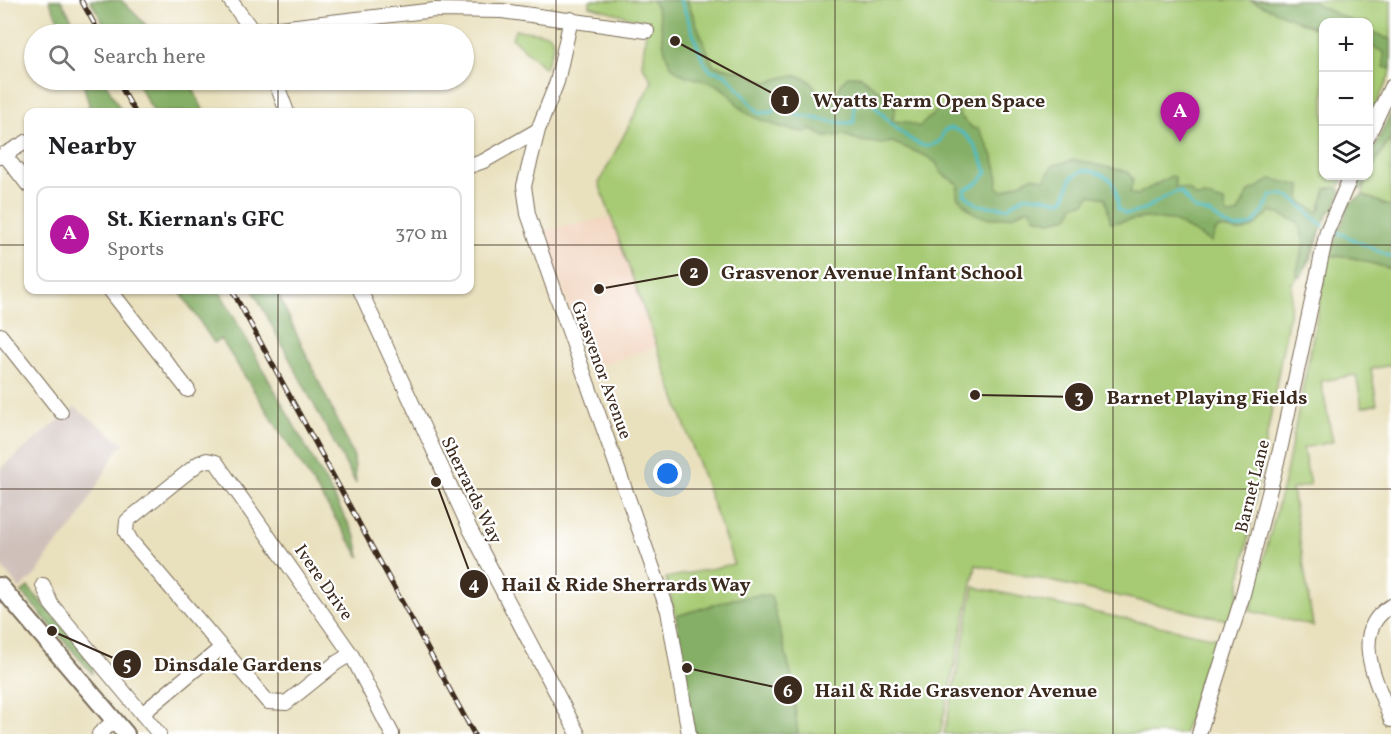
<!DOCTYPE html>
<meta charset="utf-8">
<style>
:root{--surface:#fff;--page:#f6f6f6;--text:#202124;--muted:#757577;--line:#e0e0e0;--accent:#b5179e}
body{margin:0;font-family:Vollkorn,serif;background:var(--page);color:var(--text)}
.controls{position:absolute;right:18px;top:18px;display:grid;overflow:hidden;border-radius:12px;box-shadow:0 2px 4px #0004}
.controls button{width:54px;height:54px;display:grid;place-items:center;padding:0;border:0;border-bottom:2px solid var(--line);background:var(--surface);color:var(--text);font:30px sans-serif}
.you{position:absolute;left:668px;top:474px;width:21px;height:21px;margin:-15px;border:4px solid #fff;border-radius:50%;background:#1a73e8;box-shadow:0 0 0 9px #1a73e833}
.badge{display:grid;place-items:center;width:39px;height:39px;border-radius:50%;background:var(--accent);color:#fff;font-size:20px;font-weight:700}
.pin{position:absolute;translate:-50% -50px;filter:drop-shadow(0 2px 3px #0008)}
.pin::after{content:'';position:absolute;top:32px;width:21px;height:18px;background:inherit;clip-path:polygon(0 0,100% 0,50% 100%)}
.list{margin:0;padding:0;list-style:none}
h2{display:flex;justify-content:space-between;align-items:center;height:78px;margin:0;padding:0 24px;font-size:26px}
h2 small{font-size:20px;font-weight:400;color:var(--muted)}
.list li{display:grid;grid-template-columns:39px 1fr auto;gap:18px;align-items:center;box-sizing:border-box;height:96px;margin:0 12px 12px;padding:0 12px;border:2px solid var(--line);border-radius:12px}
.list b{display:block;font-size:22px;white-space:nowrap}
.list p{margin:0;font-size:20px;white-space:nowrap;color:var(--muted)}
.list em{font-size:20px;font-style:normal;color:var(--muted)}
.icon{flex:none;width:33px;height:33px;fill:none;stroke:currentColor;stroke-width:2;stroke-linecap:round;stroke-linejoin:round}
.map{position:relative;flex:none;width:1391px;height:734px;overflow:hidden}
.search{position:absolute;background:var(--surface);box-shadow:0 2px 4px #0004;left:24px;top:24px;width:450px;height:66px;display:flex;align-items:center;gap:15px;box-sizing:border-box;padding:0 21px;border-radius:33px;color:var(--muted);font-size:22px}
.panel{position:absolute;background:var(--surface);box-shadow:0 2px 4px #0004;left:24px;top:108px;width:450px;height:186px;border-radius:12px}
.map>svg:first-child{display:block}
</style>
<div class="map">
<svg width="1391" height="734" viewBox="0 0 1391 734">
<rect width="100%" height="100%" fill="#fff"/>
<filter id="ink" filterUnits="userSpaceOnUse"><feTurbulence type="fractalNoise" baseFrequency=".0167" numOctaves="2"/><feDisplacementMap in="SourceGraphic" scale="12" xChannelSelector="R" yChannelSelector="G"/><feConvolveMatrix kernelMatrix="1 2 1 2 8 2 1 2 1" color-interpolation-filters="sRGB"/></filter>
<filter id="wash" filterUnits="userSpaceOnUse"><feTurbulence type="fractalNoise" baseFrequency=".008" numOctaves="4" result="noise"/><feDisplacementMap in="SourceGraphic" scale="24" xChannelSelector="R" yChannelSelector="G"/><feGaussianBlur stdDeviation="1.35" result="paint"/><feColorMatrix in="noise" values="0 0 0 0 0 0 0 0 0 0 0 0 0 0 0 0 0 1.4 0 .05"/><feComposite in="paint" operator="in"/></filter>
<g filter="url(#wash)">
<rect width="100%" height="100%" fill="#e9e0bd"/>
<path fill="#f2d4be" d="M612,217L656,347L591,368L541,231Z"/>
<path fill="#cfc0ba" d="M75,407L124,444L116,452L76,523L52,549L37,573L20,589L0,565V469Z"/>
<path fill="#a7cb75" stroke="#717a4a" stroke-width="1.5" d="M590,0H1391V72L1369,121L1368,22H1324V176H1344L1326,219L1322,217C1321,240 1309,269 1292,283L1291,304L1233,621L976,565L940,734H694L681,638L666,578L734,564L599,183L652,81L642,65L647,22L590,6Z
M515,30L549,34C558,43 549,57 545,68L512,38Z
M1391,138V207L1363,195C1364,174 1381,156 1391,138Z
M1329,255L1354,258L1391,269V365L1371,369L1377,404L1362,407L1356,375L1321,381L1333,442L1303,448L1310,485L1292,489L1313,626L1250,611L1285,478Z
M974,587L1221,639L1213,664L1205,663L1184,734H944Z"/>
<path fill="#85af66" stroke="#606c42" stroke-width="1.5" d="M49,0H61L80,34H65Z
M90,0H121L155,34H110Z
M652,0H687L713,65L744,72L765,82C777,81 784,74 798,76C821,80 814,103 832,103C841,94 836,85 848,76H861C873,89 886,92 896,107L892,121L906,122L919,127L940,108H956L961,117L974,129L978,128C988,146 1001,165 997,187L1003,191L1032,177L1045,179L1053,165L1075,160L1128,172L1133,180L1130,193L1137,195L1171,176L1175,177V187L1189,190L1196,197L1205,196L1224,202L1227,215L1237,214L1249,192L1272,179L1301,186L1300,202L1319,212L1326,189L1335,187L1341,191L1334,210L1328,212L1301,277L1296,275L1304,242L1298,222L1271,211C1261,220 1251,233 1237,231C1229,230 1225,227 1217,229L1211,242L1172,220L1144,218L1111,223L1105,198L1090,195L1085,203L1075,204L1068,217L1051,221L1035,217L1030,208C1023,209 1019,214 1012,216C985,221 974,218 957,196L958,184L942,174L936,163L928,157L909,149L892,142L882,144L861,141L844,135L825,137L810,129L808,132C793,132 754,120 743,110C734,102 729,91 717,85C702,78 682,80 671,65C659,48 666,22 652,0Z
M1250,0H1313L1317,5L1354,22H1324L1323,32Z
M1368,30L1391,40V69L1384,67V52L1369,45Z
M82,80H104L122,112H88L89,104Z
M135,80H189L204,112H154Z
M1391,112V138L1375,162L1363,188L1357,190L1354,185L1361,176H1368L1369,160Z
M1363,195L1391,207V269L1354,258L1329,255L1350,203Z
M179,290H219L356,537L360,557L221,339L214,343Z
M253,290H276L354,457L356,484Z
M28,587L94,663L92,673L22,592Z
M759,595L771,596L791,674L798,734H694L676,616L733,599Z"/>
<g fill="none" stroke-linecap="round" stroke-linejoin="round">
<path stroke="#4dbcc2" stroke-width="3" d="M679,0L682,3L703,61L710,70L725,74L732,81L759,113L773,112L778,102L792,107L795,115C812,116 840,126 854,122V105L859,92L865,91C872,106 910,146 927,146C932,146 936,143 940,141L944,131L950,128C972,132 979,153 987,172L980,181L965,190L964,194L978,205L1008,208C1029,189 1034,197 1060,201L1065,198L1071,178L1083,170C1111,174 1117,181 1118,209L1126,214C1148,213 1161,195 1180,191L1194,209L1211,214L1227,226L1236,228L1252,225L1263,212L1271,196C1293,187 1306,215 1324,226
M1333,230L1391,257"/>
</g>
</g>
<g filter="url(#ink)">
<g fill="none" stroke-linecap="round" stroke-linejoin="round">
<g stroke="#786a56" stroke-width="16">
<path id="minor" d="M230,0L255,34
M571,19L557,82L538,130L524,186L528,214L540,249L668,611L689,734
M253,31L435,10L502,11L647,31
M275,80L287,112
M1368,136L1391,87
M4,154L28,185
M0,157L28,141
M470,166L484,161L538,130
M110,290L188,390
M360,290L470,529L578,734
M0,335L61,412
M43,585L51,604L159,734
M1391,606C1347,632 1379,685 1391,720
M351,654L336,663L286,703L268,702L131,541L126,532L127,521L199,463L207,460L216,462L351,654L392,734
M142,714L221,648
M99,734L114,721
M1199,734L1242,598L1280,450L1327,231L1351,176"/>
</g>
<g stroke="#786a56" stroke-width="20">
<path id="major" d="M0,586L126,734"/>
</g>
<use href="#minor" stroke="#fff" stroke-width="14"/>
<use href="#major" stroke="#fff" stroke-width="16"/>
<g stroke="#3b2a1e" stroke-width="5">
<path id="rail" d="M81,0L100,34
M117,80L135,112
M232,290L474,734"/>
</g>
<use href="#rail" stroke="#fff" stroke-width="3" stroke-dasharray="9" stroke-linecap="butt"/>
</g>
</g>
<path fill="none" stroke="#3b2a1e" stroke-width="1.5" stroke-opacity="0.55" d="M278,0V34M556,0V734M835,0V734M1113,0V734M278,80V112M0,245H28M470,245H1391M278,290V734M0,489H1391"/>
<g text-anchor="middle" stroke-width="4.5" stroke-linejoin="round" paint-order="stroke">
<g font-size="18" fill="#3b2a1e" stroke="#fff">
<text transform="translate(602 370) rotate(70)" y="6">Grasvenor Avenue</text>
<text transform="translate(1252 486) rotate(-76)" y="6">Barnet Lane</text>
<text transform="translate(472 490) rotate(64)" y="6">Sherrards Way</text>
<text transform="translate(324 582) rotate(55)" y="6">Ivere Drive</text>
</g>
</g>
<path fill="none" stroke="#3b2a1e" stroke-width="2" d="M675 41L785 100M599 289L694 272M975 395L1079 397M436 482L474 584M52 631L127 664M687 668L788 690"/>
<g fill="#3b2a1e" stroke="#fff" stroke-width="2">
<circle cx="675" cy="41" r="6"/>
<circle cx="599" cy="289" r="6"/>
<circle cx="975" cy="395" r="6"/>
<circle cx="436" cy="482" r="6"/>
<circle cx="52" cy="631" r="6"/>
<circle cx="687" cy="668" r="6"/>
<circle cx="785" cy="100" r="15"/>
<circle cx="694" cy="272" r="15"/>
<circle cx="1079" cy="397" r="15"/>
<circle cx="474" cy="584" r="15"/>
<circle cx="127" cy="664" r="15"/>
<circle cx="788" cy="690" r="15"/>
</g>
<g font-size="18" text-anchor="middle" font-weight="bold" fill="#fff">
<text x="785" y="106">1</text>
<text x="694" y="278">2</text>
<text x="1079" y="403">3</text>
<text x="474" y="590">4</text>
<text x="127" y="670">5</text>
<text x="788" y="697">6</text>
</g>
<g font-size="20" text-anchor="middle" font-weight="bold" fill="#3b2a1e" stroke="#fff" stroke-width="4.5" stroke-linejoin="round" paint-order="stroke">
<text x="929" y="107">Wyatts Farm Open Space</text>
<text x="872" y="279">Grasvenor Avenue Infant School</text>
<text x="1207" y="404">Barnet Playing Fields</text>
<text x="626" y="591">Hail &amp; Ride Sherrards Way</text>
<text x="238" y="671">Dinsdale Gardens</text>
<text x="956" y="697">Hail &amp; Ride Grasvenor Avenue</text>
</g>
</svg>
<div class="controls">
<button>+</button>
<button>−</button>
<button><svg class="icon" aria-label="layers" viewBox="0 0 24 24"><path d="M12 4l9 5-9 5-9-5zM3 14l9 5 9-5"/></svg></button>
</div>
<div class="you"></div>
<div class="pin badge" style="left:1180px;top:142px">A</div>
<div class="search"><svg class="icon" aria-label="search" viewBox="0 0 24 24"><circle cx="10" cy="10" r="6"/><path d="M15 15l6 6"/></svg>Search here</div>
<section class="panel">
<h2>Nearby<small></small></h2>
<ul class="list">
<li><span class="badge">A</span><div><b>St. Kiernan's GFC</b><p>Sports</p></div><em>370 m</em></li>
</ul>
</section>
</div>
